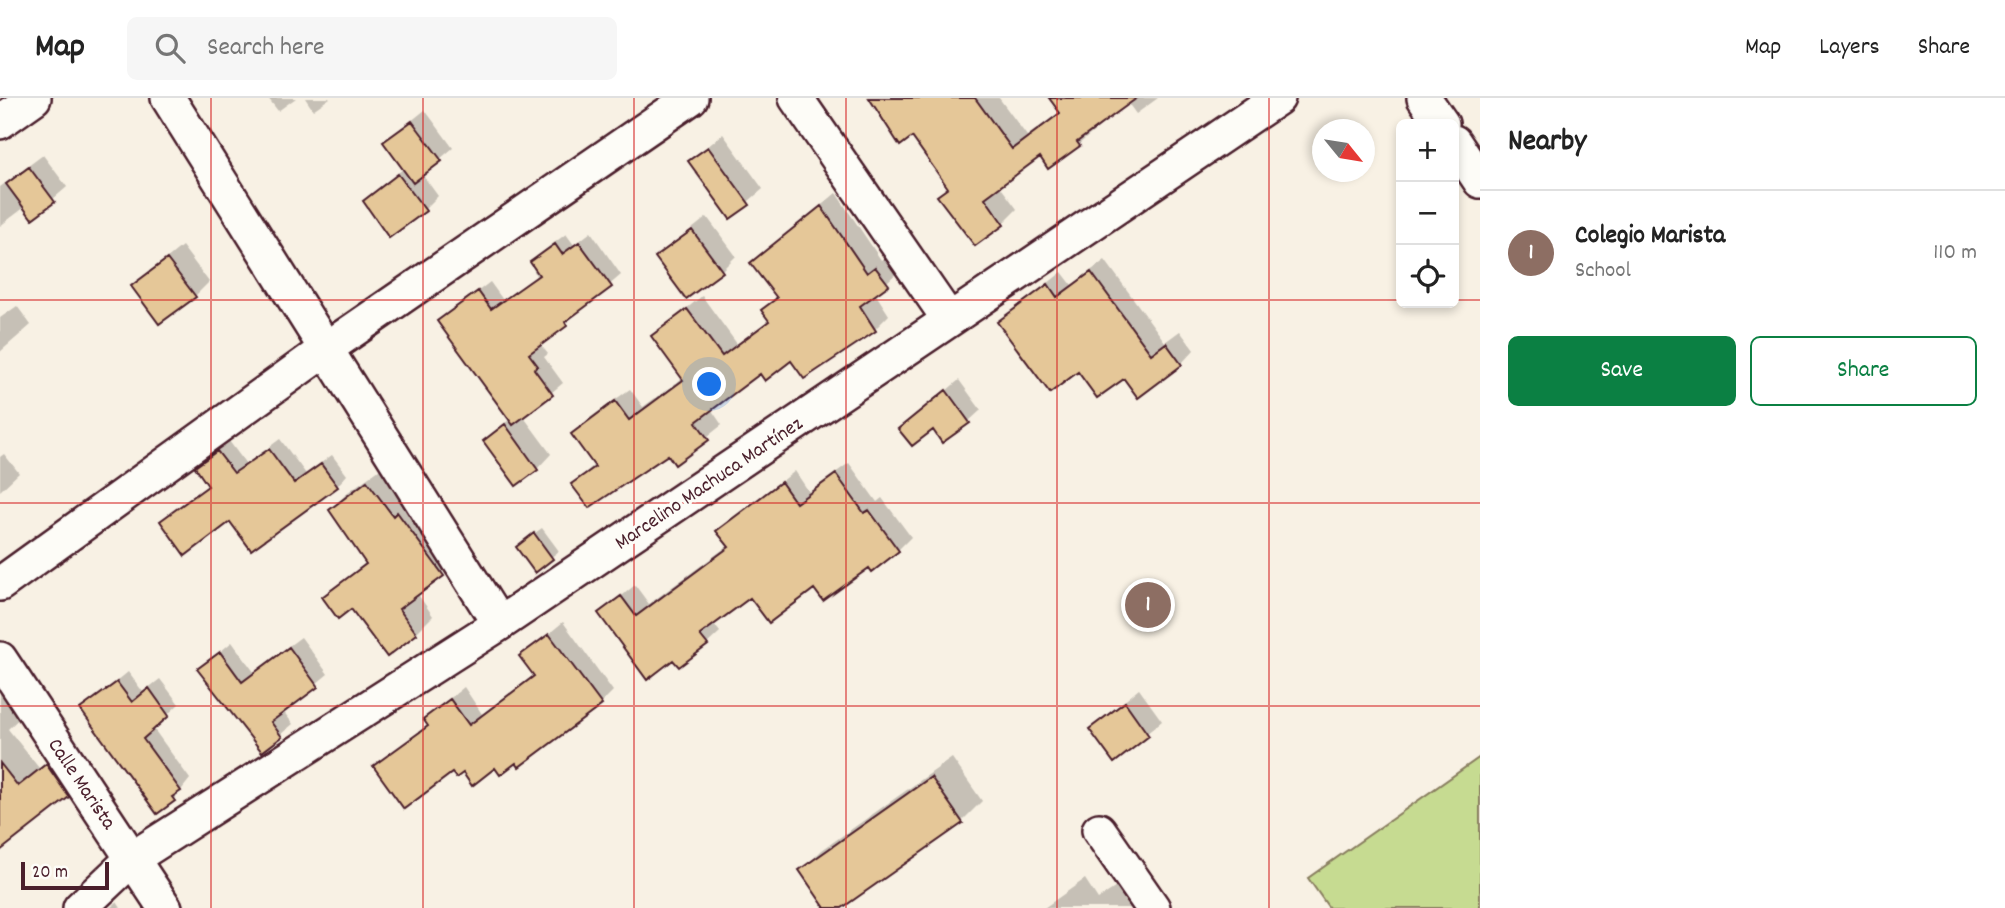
<!DOCTYPE html>
<meta charset="utf-8">
<style>
:root{--surface:#fff;--page:#f6f6f6;--text:#222;--muted:#767676;--line:#e0e0e0;--accent:#0b8043}
body{margin:0;font-family:Dekko,sans-serif;background:var(--page);color:var(--text)}
.controls{position:absolute;right:21px;top:21px;display:grid;overflow:hidden;border-radius:10px;box-shadow:0 4px 10px #0003}
.controls button{width:63px;height:63px;display:grid;place-items:center;padding:0;border:0;border-bottom:2px solid var(--line);background:var(--surface);color:var(--text);font:35px sans-serif}
.compass{position:absolute;left:1312px;top:21px;width:63px;height:63px;border-radius:50%;background:var(--surface);box-shadow:0 4px 10px #0003;rotate:120deg}
.scale{position:absolute;left:21px;bottom:18px;width:88px;box-sizing:border-box;padding-left:7px;border:4px solid #4a1f2b;border-top:0;font-size:19px;line-height:24px;white-space:nowrap;color:#4a1f2b;-webkit-text-stroke:5px #fdfcf7;paint-order:stroke}
.you{position:absolute;left:710px;top:287px;width:24px;height:24px;margin:-18px;border:5px solid #fff;border-radius:50%;background:#1a73e8;box-shadow:0 0 0 10px #1a73e833}
.badge{display:grid;place-items:center;width:46px;height:46px;border-radius:50%;background:var(--accent);color:#fff;font-size:23px;font-weight:700}
.pin{position:absolute;translate:-50% -50%;border:4px solid #fff;box-shadow:0 2px 7px #0006}
.list{margin:0;padding:0;list-style:none}
h2{display:flex;justify-content:space-between;align-items:center;height:91px;margin:0;padding:0 28px;font-size:30px}
h2 small{font-size:23px;font-weight:400;color:var(--muted)}
.list li{display:grid;grid-template-columns:46px 1fr auto;gap:21px;align-items:center;box-sizing:border-box;height:126px;padding:0 28px;border-top:2px solid var(--line)}
.list b{display:block;font-size:26px;white-space:nowrap}
.list p{margin:0;font-size:23px;white-space:nowrap;color:var(--muted)}
.list em{font-size:23px;font-style:normal;color:var(--muted)}
.actions{display:flex;gap:14px;padding:21px 28px}
.actions a{flex:1;padding:16px 0;border:2px solid var(--accent);border-radius:10px;text-align:center;font-size:24px;color:var(--accent)}
.actions .main{background:var(--accent);color:#fff}
.icon{flex:none;width:38px;height:38px;fill:none;stroke:currentColor;stroke-width:2;stroke-linecap:round;stroke-linejoin:round}
.map{position:relative;flex:none;width:1480px;height:810px;overflow:hidden}
header{display:flex;align-items:center;gap:42px;box-sizing:border-box;height:98px;padding:0 35px;background:var(--surface);border-bottom:2px solid var(--line)}
header strong{font-size:33px}
nav{display:flex;gap:38px;margin-inline-start:auto;font-size:24px}
.search{width:490px;height:63px;background:var(--page);display:flex;align-items:center;gap:18px;box-sizing:border-box;padding:0 24px;border-radius:10px;color:var(--muted);font-size:26px}
main{display:flex}
aside{flex:1;background:var(--surface)}
.map>svg:first-child{display:block}
</style>
<header>
<strong>Map</strong>
<div class="search"><svg class="icon" aria-label="search" viewBox="0 0 24 24"><circle cx="10" cy="10" r="6"/><path d="M15 15l6 6"/></svg>Search here</div>
<nav><a>Map</a><a>Layers</a><a>Share</a></nav>
</header>
<main>
<div class="map">
<svg width="1480" height="810" viewBox="0 0 1480 810">
<rect width="100%" height="100%" fill="#f8f1e4"/>
<filter id="ink" filterUnits="userSpaceOnUse"><feTurbulence type="fractalNoise" baseFrequency=".0143" numOctaves="2"/><feDisplacementMap in="SourceGraphic" scale="14" xChannelSelector="R" yChannelSelector="G"/><feConvolveMatrix kernelMatrix="1 2 1 2 8 2 1 2 1" color-interpolation-filters="sRGB"/></filter>
<g filter="url(#ink)">
<path fill="#c6db91" stroke="#887d5e" stroke-width="2" d="M1480,659V810H1329L1308,780Z"/>
<path fill="#0003" d="M268,0H296L278,13Z
M305,0H330L313,12Z
M880,0H939L951,18L975,0H999L1027,38L1061,13V0H1158L1136,16L1128,5L1079,46L1040,57L999,87L1017,111L1003,125L939,98L949,88L913,36Z
M425,12L453,50L422,76L438,98L424,112L365,103L404,70L385,44Z
M723,36L763,91L730,119L690,63Z
M43,57L67,89L32,119L25,109L0,128V89Z
M836,95L881,162L890,156L901,171L875,195L889,217L875,231L805,279L792,261L761,274L711,311L722,327L675,364L668,354L573,386L595,366L573,336L587,322L630,291L643,309L684,279L653,238L702,198L737,246L770,221L763,212L777,198L753,165Z
M707,119L736,158L722,172L657,159Z
M591,134L621,177L540,246L548,256L544,259L563,285L523,318L551,356L537,371L485,343L511,320L439,223L490,184L503,202L536,178L531,165L542,154L566,136L574,147Z
M182,148L209,184L195,198L133,188Z
M1105,162L1165,244L1180,233L1194,252L1181,266L1124,279L1078,272L999,224L1062,174L1072,187Z
M17,208L31,227L0,254V220Z
M959,282L981,312L969,323L933,330L901,331Z
M280,341L306,376L332,357L347,377L337,388L231,422L163,424L209,386L197,369L229,343L246,366Z
M4,356L19,375L0,393V359Z
M849,365L877,404L882,400L911,439L898,452L815,489L750,497L713,525L720,534L707,546L674,560L600,516L635,487L649,506L729,447L718,433L795,373L809,394Z
M386,367L460,459L417,495L433,518L416,535L324,499L366,464L331,412L348,394Z
M542,430L559,453L535,472L525,442Z
M563,524L613,593L600,606L517,663L463,673L375,668L429,626L425,621L464,589L482,616L535,576L522,558Z
M301,539L328,576L283,613L293,626L262,652L199,571L232,544L254,574Z
M0,571L30,610L8,631L39,670L66,649L87,679L67,698L0,751Z
M128,574L143,594L160,581L179,606L153,630L190,681L174,701L157,713L83,611Z
M1139,591L1162,623L1114,662L1091,631Z
M952,660L982,703L962,723L839,810H827L801,773L822,752Z
M1142,772L1167,810H1044L1085,781L1098,801Z
M117,804L121,810H110Z"/>
<path fill="#e5c798" stroke="#4a1f2b" stroke-width="2" d="M869,0H975L1012,51L1060,15L1049,0H1137L1077,44L1080,48L1048,71L1040,59L985,100L1004,127L975,148L937,98L948,90L912,39L900,48Z
M412,23L442,63L413,85L383,44Z
M708,49L750,107L730,121L688,63Z
M29,69L55,104L32,121L6,86Z
M398,76L426,113L389,140L363,103Z
M821,108L867,175L875,169L889,187L860,208L876,233L804,281L791,263L765,283L760,276L696,324L709,342L675,367L668,357L589,410L571,386L595,369L571,336L615,303L629,322L683,282L651,238L687,211L722,258L769,223L761,212L777,200L750,165Z
M692,132L723,174L686,201L655,159Z
M579,144L612,189L565,224L567,228L529,256L538,268L534,271L553,297L513,327L437,223L478,193L491,211L539,177L530,164L555,146L562,156Z
M167,161L196,199L159,226L131,188Z
M1091,174L1151,256L1166,245L1182,267L1138,300L1124,281L1097,300L1078,274L1050,295L997,224L1048,186L1057,199Z
M946,292L970,325L942,345L933,332L912,348L898,331Z
M505,326L538,372L516,388L483,343Z
M269,351L294,385L321,366L338,389L251,452L230,424L185,458L160,423L208,388L195,369L217,353L234,375Z
M836,376L864,415L869,412L899,453L872,474L869,470L823,503L814,491L769,525L750,500L700,537L708,547L679,569L673,562L647,582L598,515L621,498L636,518L729,449L716,433L781,384L796,405Z
M367,383L393,418L397,414L444,478L399,511L417,536L387,559L351,511L338,521L322,499L366,466L329,412Z
M534,435L553,461L535,475L516,449Z
M549,536L602,607L519,669L516,665L500,677L495,670L472,688L463,675L456,680L452,675L404,711L373,668L428,628L423,621L450,601L469,627L534,578L519,558Z
M289,549L318,589L271,624L282,639L262,654L197,571L220,554L242,584Z
M117,584L132,604L149,590L169,618L143,641L181,693L172,699L175,703L157,716L80,611Z
M1125,604L1149,638L1114,665L1089,631Z
M0,665L18,688L46,666L69,699L0,753Z
M931,679L963,725L842,810H825L799,772Z"/>
<g fill="none" stroke-linecap="round" stroke-linejoin="round">
<g stroke="#4a1f2b" stroke-width="38">
<path id="street" d="M168,0L499,526
M796,0L948,220
M1424,0L1442,26
M0,24L34,0
M1454,44L1480,83
M0,486L326,251L691,0
M0,561L165,810
M1099,732L1153,810
M80,810L133,760L499,526L1278,0"/>
</g>
<use href="#street" stroke="#fdfcf7" stroke-width="33"/>
</g>
</g>
<path fill="none" stroke="#d62828" stroke-width="2" stroke-opacity="0.55" d="M211,0V810M423,0V810M634,0V810M846,0V810M1057,0V810M1269,0V810M0,202H1401M1454,202H1480M0,405H1480M0,608H1480"/>
<g text-anchor="middle" stroke-width="6" stroke-linejoin="round" paint-order="stroke">
<g font-size="21" fill="#4a1f2b" stroke="#fdfcf7">
<text transform="translate(708 384) rotate(-34)" y="7">Marcelino Machuca Martínez</text>
<text transform="translate(83 685) rotate(56)" y="7">Calle Marista</text>
</g>
</g>
</svg>
<div class="controls">
<button>+</button>
<button>−</button>
<button><svg class="icon" aria-label="locate" viewBox="0 0 24 24"><circle cx="12" cy="12" r="6"/><path d="M12 2v4M12 18v4M2 12h4M18 12h4"/></svg></button>
</div>
<svg class="compass" viewBox="-18 -18 36 36"><path d="M0-13l5 13h-10z" fill="#e53935"/><path d="M0 13l5-13h-10z" fill="#767676"/></svg>
<div class="scale">20 m</div>
<div class="you"></div>
<div class="pin badge" style="left:1148px;top:507px;background:#8d6e63">1</div>
</div>
<aside>
<h2>Nearby<small></small></h2>
<ul class="list">
<li><span class="badge" style="background:#8d6e63">1</span><div><b>Colegio Marista</b><p>School</p></div><em>110 m</em></li>
</ul>
<div class="actions"><a class="main">Save</a><a>Share</a></div>
</aside>
</main>
